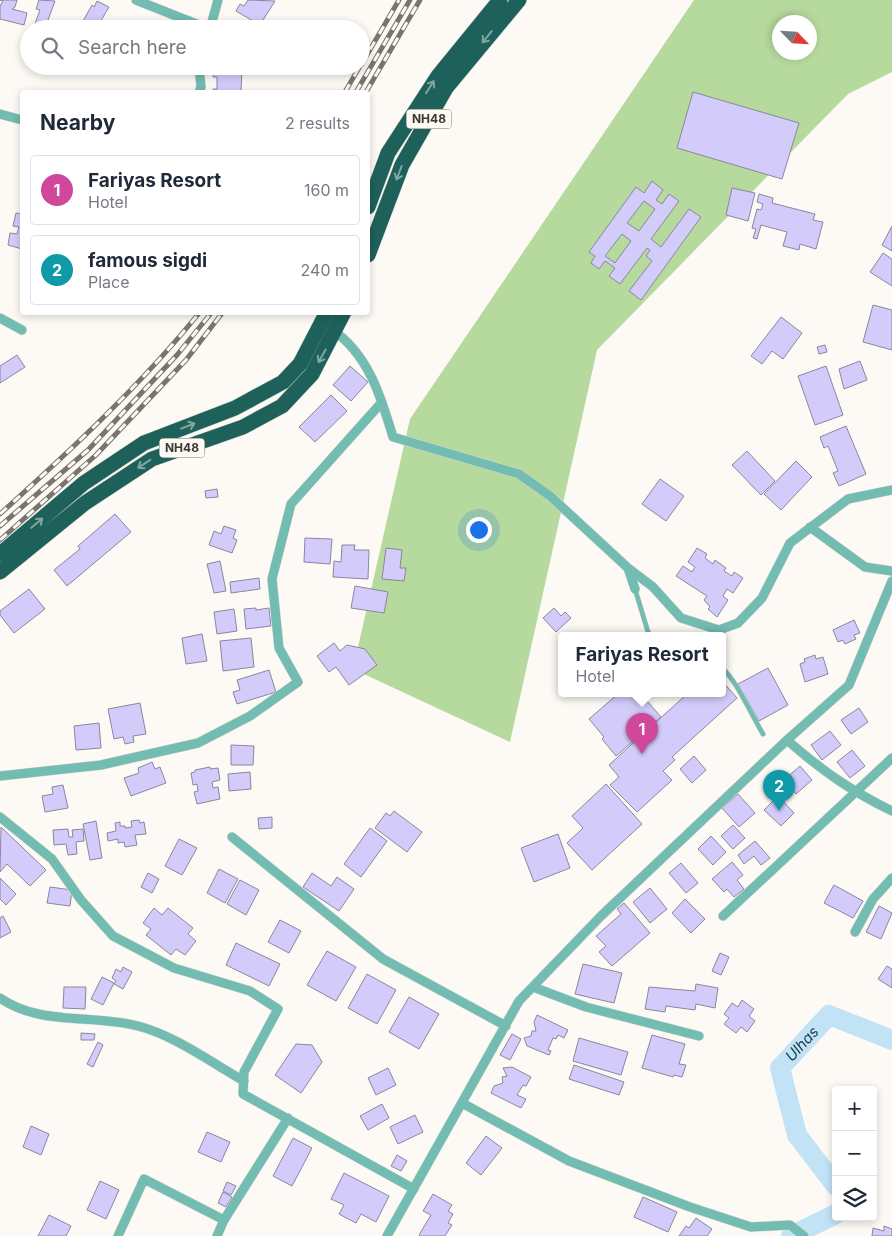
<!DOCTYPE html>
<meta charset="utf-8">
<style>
:root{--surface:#fff;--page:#f6f6f7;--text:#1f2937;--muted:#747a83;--line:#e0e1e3;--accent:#db2777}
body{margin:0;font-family:Inter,sans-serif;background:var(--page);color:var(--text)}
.controls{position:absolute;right:15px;bottom:15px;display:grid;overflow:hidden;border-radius:5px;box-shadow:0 2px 8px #0003}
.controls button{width:45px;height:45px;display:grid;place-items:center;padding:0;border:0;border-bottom:1px solid var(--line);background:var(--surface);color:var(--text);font:25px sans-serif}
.compass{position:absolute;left:772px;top:15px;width:45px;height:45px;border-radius:50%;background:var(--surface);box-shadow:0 2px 8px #0003;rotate:115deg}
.you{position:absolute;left:478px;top:529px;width:18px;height:18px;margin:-12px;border:4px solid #fff;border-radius:50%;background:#1a73e8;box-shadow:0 0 0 8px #1a73e833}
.badge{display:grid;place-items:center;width:32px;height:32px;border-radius:50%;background:var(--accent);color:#fff;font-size:16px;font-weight:700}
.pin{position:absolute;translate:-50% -41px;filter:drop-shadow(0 1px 2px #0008)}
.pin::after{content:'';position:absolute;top:26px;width:18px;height:15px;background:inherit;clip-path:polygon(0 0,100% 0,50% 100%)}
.popup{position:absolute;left:558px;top:632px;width:168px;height:65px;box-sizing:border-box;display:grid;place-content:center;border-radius:5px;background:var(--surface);filter:drop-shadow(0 1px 4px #0005);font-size:16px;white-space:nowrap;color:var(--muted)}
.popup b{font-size:19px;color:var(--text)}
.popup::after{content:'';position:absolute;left:50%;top:100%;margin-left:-10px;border:10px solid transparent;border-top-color:var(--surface)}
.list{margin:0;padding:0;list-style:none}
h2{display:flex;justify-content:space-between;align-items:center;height:65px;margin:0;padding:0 20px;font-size:21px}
h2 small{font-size:16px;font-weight:400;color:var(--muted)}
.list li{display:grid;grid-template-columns:32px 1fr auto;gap:15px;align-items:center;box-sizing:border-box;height:70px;margin:0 10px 10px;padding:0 10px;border:1px solid var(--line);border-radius:5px}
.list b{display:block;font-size:19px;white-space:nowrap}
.list p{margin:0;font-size:16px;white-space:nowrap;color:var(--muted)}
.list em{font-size:16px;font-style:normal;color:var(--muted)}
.icon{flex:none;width:28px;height:28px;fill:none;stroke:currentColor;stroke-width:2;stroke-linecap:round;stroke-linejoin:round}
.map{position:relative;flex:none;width:892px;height:1236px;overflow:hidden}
.search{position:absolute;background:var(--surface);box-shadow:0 2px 8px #0003;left:20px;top:20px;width:350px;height:55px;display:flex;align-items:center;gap:12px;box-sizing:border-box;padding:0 18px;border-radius:28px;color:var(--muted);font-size:19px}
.panel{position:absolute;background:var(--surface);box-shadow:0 2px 8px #0003;left:20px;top:90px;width:350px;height:225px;border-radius:5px}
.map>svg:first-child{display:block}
</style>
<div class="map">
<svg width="892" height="1236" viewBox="0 0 892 1236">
<rect width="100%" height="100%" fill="#fdfaf6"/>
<path fill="#b6d99d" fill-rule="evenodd" d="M694,0H892V72L848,94L597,350L510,742L353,669L410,419ZM780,22H810V52H780Z"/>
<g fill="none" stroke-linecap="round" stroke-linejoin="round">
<g stroke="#c2e2f5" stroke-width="20">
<path id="s1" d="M836,1186L797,1135L780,1068L829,1015L892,1040"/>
<path d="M791,1236L836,1214"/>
</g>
</g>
<path fill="#d3ccfb" stroke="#8a869d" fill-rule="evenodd" d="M0,0H17L15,7L12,9L27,13L24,25L0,19V6L3,1Z
M39,0L55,1L48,20L63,24L62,29H33L40,10L36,9Z
M248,0L275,1L260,25L236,11L240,4L244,6Z
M97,1L109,7L96,29L83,21L92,5L94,7Z
M224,22L240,29H221Z
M213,68L242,69L241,92H213V89H217V77H213Z
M693,92L799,123L782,179L677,148Z
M652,181L663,190L656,200L662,204L669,194L679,201L651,239L661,247L689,209L701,217L641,300L629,291L652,261L646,256L650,250L647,248L620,284L609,276L615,268L605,261L599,269L591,263L595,256L589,252L636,187L644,193ZM644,201L655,209L639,231L627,223ZM622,234L631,241L615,263L605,256Z
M732,188L755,193L748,221L726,215Z
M759,194L773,198L772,203L815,214L813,220L823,222L816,249L800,244L799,250L783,246L787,232L761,225L757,239L753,238L756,229L752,228L757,209L761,210L763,204L757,202Z
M16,213L22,214V249L8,245L10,233L17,234L19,227L13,226Z
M892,226V251L882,245Z
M883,253L892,259V286L870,272Z
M873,305L892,310V350L863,342Z
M781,317L802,333L783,359L772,351L762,364L751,356Z
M825,345L827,352L819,354L817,347Z
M17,355L25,367L0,383V366Z
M860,361L867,380L844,389L839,369Z
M350,366L368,382L351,401L333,385Z
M826,366L843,415L815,425L798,376Z
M331,395L347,411L315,442L299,427Z
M846,426L866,474L839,486L833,473L838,471L828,446L824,448L820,437Z
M747,451L775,481L761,495L732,465Z
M796,461L812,477L781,510L764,494Z
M660,479L684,496L666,521L642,504Z
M217,489L218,497L206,498L205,491Z
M115,514L131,532L67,586L54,570L80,549L78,546Z
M224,526L236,530L233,538L237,540L232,553L209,545L214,531L221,534Z
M305,538L332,539L330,564L304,562Z
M342,545H355L354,550H369L368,579L333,577L334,561L341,562Z
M386,548L402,550L400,568H406L404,581L382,579Z
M697,548L707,554L705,558L713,564L715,560L726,568L724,571L732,576L734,572L743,578L733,593L727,589L723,596L728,600L717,617L708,609L710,607L704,600L707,596L676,576L683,566L692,572L695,567L688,562Z
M220,561L226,591L214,593L207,564Z
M259,578L260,589L231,593L230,582Z
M355,586L388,592L384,613L351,608Z
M29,589L45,609L14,633L0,615V611Z
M256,608V610L269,608L271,626L246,629L244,609Z
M554,608L561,616L565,612L571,618L556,632L543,618Z
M234,609L237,631L217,634L214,612Z
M854,620L860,633L854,635L856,639L845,644L843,640L838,642L833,630Z
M202,634L207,661L186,664L182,638Z
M251,638L254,667L223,671L220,641Z
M334,643L340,651L347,645L365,649L377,665L349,685L336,667L329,672L317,656Z
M815,655L816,659L823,657L828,674L805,682L800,664L805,662L804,659Z
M768,668L788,705L759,721L738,684Z
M269,670L276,692L237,704L233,692L240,690L237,680Z
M722,681L737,698L672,757L675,760L663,771L672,780L637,812L610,785L619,777L609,765L688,693H722Z
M619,693H640L661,717L616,756L602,739L604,737L589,719Z
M140,703L146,734L133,736L134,742L125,744L123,737L114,739L108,709Z
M859,708L868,722L851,734L841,720Z
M99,723L101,748L76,750L74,726Z
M830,731L841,745L822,760L811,745Z
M231,745L254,746L253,765H231Z
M852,750L865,766L850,778L837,762Z
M694,756L706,770L692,783L680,769Z
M152,762L155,769L160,767L166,783L131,796L124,778L139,773L138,768Z
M800,766L812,780L796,794L784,780Z
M210,767V769L218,768L220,780L212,782L213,788L218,787L220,799L197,804L194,792L198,791L197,784L193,785L191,773L195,772V770Z
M250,772L251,789L229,791L228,774Z
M606,784L642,824L592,870L567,843L583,828L572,816Z
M63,785L68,808L45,812L42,796L53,794L52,787Z
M738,794L755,813L739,827L722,808Z
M778,796L794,813L781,826L764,810Z
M394,811L422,832L407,852L375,828L386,813L390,816Z
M272,817V828L259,829L258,818Z
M139,820L140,823L144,822L146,834L135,835L137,845L125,847L124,842L118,843V839L108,841L107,833L116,831L115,823L120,822V826H125V828L132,827L131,821Z
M96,821L102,858L90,860L83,824Z
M733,825L745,838L733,849L721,836Z
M1,827L46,870L30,886L7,864L0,872Z
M370,828L387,841L361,877L344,864Z
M68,829L69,837H73L72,830L83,829L84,841L76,842L77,854L68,855L66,844L54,845L53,830Z
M558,834L570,868L534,882L521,848Z
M711,836L726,852L713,865L698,849Z
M179,839L197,848L182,875L165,866Z
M755,841L770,858L761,865L754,856L744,864L738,855Z
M732,862L743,875L737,880L744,889L734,897L727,889L724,892L712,879Z
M681,863L698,883L686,893L669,873Z
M219,869L238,879L225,903L207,893Z
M148,873L159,879L152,893L141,887Z
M312,873L331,886L337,877L354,889L339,911L303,887Z
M0,878L16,894L6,905L0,899Z
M240,880L259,890L246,915L227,904Z
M834,885L863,901L853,918L824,903Z
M50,887L72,890L70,906L47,903Z
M650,888L667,909L650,923L633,902Z
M685,899L705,919L691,933L672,913Z
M624,903L650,933L612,966L599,952L606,946L596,936L621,914L617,909Z
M879,906L892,913L881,939L866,932Z
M154,908L162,915L168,908L193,928L188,934L196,941L185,955L176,949L171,955L146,935L151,929L143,923Z
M3,916L11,932L0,938V918Z
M280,920L301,931L289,953L268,942Z
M236,943L280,964L269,986L226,965Z
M327,951L356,967L336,1001L307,985Z
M720,953L729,957L721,975L712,971Z
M583,964L622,973L614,1003L575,994Z
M887,966L892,969V988L878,979Z
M123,967L132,972L123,989L114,984L116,981L112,978L116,969L121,972Z
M367,974L396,990L377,1024L348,1008Z
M102,977L114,983L103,1005L91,999Z
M696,984L718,988L715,1008L696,1004L695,1010L666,1006L665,1012L645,1009L649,987L695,991Z
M64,987H86L85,1009L63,1008Z
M409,997L439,1014L419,1049L389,1032Z
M742,1000L754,1009L749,1016L755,1021L747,1032L741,1027L736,1033L724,1024L729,1018L724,1014L732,1003L738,1007Z
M537,1015L568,1030L564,1038L558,1035L556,1039L553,1038L548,1050L551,1051L549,1055L527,1046L524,1038L531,1036L532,1031H536L534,1022Z
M81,1033L95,1034L94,1040H81Z
M512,1034L521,1039L510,1060L500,1055Z
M652,1035L685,1044L679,1064L686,1065L682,1077L674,1075L673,1077L642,1068Z
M579,1038L628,1052L621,1075L573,1061Z
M98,1042L103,1045L93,1067L87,1064Z
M296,1044L312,1045L322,1062L301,1093L275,1075Z
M574,1065L624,1082L619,1095L569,1079Z
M512,1067L531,1077L526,1086L523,1085L517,1095L526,1099L521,1108L491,1093L494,1086L503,1083L502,1077L507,1076L503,1068Z
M388,1068L396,1085L376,1095L368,1078Z
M382,1104L389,1118L368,1130L360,1116Z
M415,1115L423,1132L398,1144L390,1127Z
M31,1126L49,1134L41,1155L23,1147Z
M207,1132L230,1142L221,1162L198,1152Z
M486,1136L502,1148L481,1175L466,1163Z
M293,1138L312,1148L292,1186L273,1176Z
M397,1155L407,1161L401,1171L391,1166Z
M344,1173L389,1196L376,1222L361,1214L356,1223L339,1214L344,1205L331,1199Z
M100,1181L119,1190L106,1219L87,1210Z
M227,1182L236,1186L231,1195L223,1191Z
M223,1192L232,1197L226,1207L218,1203Z
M433,1194L452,1205L448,1211L453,1214L448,1223L452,1225L445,1236H421L419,1235L431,1215L423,1211Z
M643,1197L677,1212L668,1232L634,1217Z
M49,1215L71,1226L66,1236H38Z
M696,1218L712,1229L707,1236H679L686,1226L689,1228Z
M884,1226L892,1229V1236H872L873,1228L884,1231Z"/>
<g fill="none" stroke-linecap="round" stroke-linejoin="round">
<g stroke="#dad7d2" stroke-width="5.5">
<path id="lane" d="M635,589L648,632L651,635
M722,668C737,681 752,716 763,734"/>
</g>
<g stroke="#dad7d2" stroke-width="10">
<path id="street" d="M136,0L209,29
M210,29L218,0
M199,92L201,87L199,66
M0,114L22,120
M0,318L22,330
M331,329C368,353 381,397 393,437L519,474L550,496L628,568L653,587L681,618L719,630L738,623L762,598L790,543L848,499L892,490
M810,527L865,567L892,571
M628,568L635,589
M892,581L849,685L787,740C821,770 851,791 892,811
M0,776L101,765L198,743L250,716L298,682L279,648L272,579L291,504L382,402
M0,817L52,859L81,900L113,936L174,968L250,991L278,1009L244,1072L243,1094L414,1189
M232,837L383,959L506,1026
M723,916L892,758
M855,932L873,899L892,878
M533,987L586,1007L699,1036
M0,998C40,1026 93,1014 138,1026C174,1035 212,1063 244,1081
M462,1103L569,1161L690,1207L751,1227L790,1225L804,1236
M224,1220L288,1118
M118,1236L144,1179L224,1220L217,1236
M387,1236L519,1001L601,916L787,740"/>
</g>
<g stroke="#dad7d2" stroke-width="16">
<path id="highway" d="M368,207L388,153L438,76L500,0
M368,255L402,165L446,88L519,0
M0,554L84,483L144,443L235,408L283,382L300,364L327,312
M0,572L85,503L152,459L243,427L282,406L312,374L344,312"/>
</g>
<use href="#lane" stroke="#72bcb2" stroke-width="4.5"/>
<use href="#street" stroke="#72bcb2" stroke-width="9"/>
<use href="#highway" stroke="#1e615a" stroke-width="15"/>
<g stroke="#79746d" stroke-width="5">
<path id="rail" d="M361,65L399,0
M345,92L360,66
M356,92L410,0
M366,92L420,0
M0,514C71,450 140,386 200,312
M0,526L88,450L177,355L212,312
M0,540L96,455L186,360L223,312"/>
</g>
<use href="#rail" stroke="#fdfaf6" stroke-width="3" stroke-dasharray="9" stroke-linecap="butt"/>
</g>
<defs><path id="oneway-shaft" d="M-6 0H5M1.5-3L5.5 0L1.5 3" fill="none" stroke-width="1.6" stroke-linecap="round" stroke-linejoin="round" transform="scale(1.25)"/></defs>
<g stroke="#82a6a0">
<use href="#oneway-shaft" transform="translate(487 37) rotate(129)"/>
<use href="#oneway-shaft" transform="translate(430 87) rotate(-57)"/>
<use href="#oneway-shaft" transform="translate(399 173) rotate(111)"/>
<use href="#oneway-shaft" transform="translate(322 356) rotate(119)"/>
<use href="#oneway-shaft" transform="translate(188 426) rotate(-21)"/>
<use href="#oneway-shaft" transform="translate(144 464) rotate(147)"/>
<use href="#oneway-shaft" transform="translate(37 523) rotate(-40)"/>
</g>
<g text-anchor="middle" stroke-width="4" stroke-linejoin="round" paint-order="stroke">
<g fill="#fdfaf6" stroke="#77726a" stroke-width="1">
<rect x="406.5" y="109.5" width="45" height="19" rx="4"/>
<rect x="159.5" y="438.5" width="45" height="19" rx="4"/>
</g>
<g font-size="12" font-weight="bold" fill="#3d372e">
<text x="429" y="123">NH48</text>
<text x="182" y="452">NH48</text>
</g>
<g font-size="15" font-style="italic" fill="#173d51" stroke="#fdfaf6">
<text dy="5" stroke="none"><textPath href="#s1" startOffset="166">Ulhas</textPath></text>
</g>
</g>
</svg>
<div class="controls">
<button>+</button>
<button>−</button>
<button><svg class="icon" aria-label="layers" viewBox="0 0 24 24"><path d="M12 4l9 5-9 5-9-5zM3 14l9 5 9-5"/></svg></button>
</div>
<svg class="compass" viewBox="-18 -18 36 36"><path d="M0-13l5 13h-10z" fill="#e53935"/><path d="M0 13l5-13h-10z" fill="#747a83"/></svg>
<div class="you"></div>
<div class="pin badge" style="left:642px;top:754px;background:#d1479c">1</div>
<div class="popup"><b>Fariyas Resort</b>Hotel</div>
<div class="pin badge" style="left:779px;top:811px;background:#0f9aa8">2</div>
<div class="search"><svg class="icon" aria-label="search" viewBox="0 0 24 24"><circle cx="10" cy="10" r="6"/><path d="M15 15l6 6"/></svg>Search here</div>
<section class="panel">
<h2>Nearby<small>2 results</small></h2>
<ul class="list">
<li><span class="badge" style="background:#d1479c">1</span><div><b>Fariyas Resort</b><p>Hotel</p></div><em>160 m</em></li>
<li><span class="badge" style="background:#0f9aa8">2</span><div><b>famous sigdi</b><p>Place</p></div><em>240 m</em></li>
</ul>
</section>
</div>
